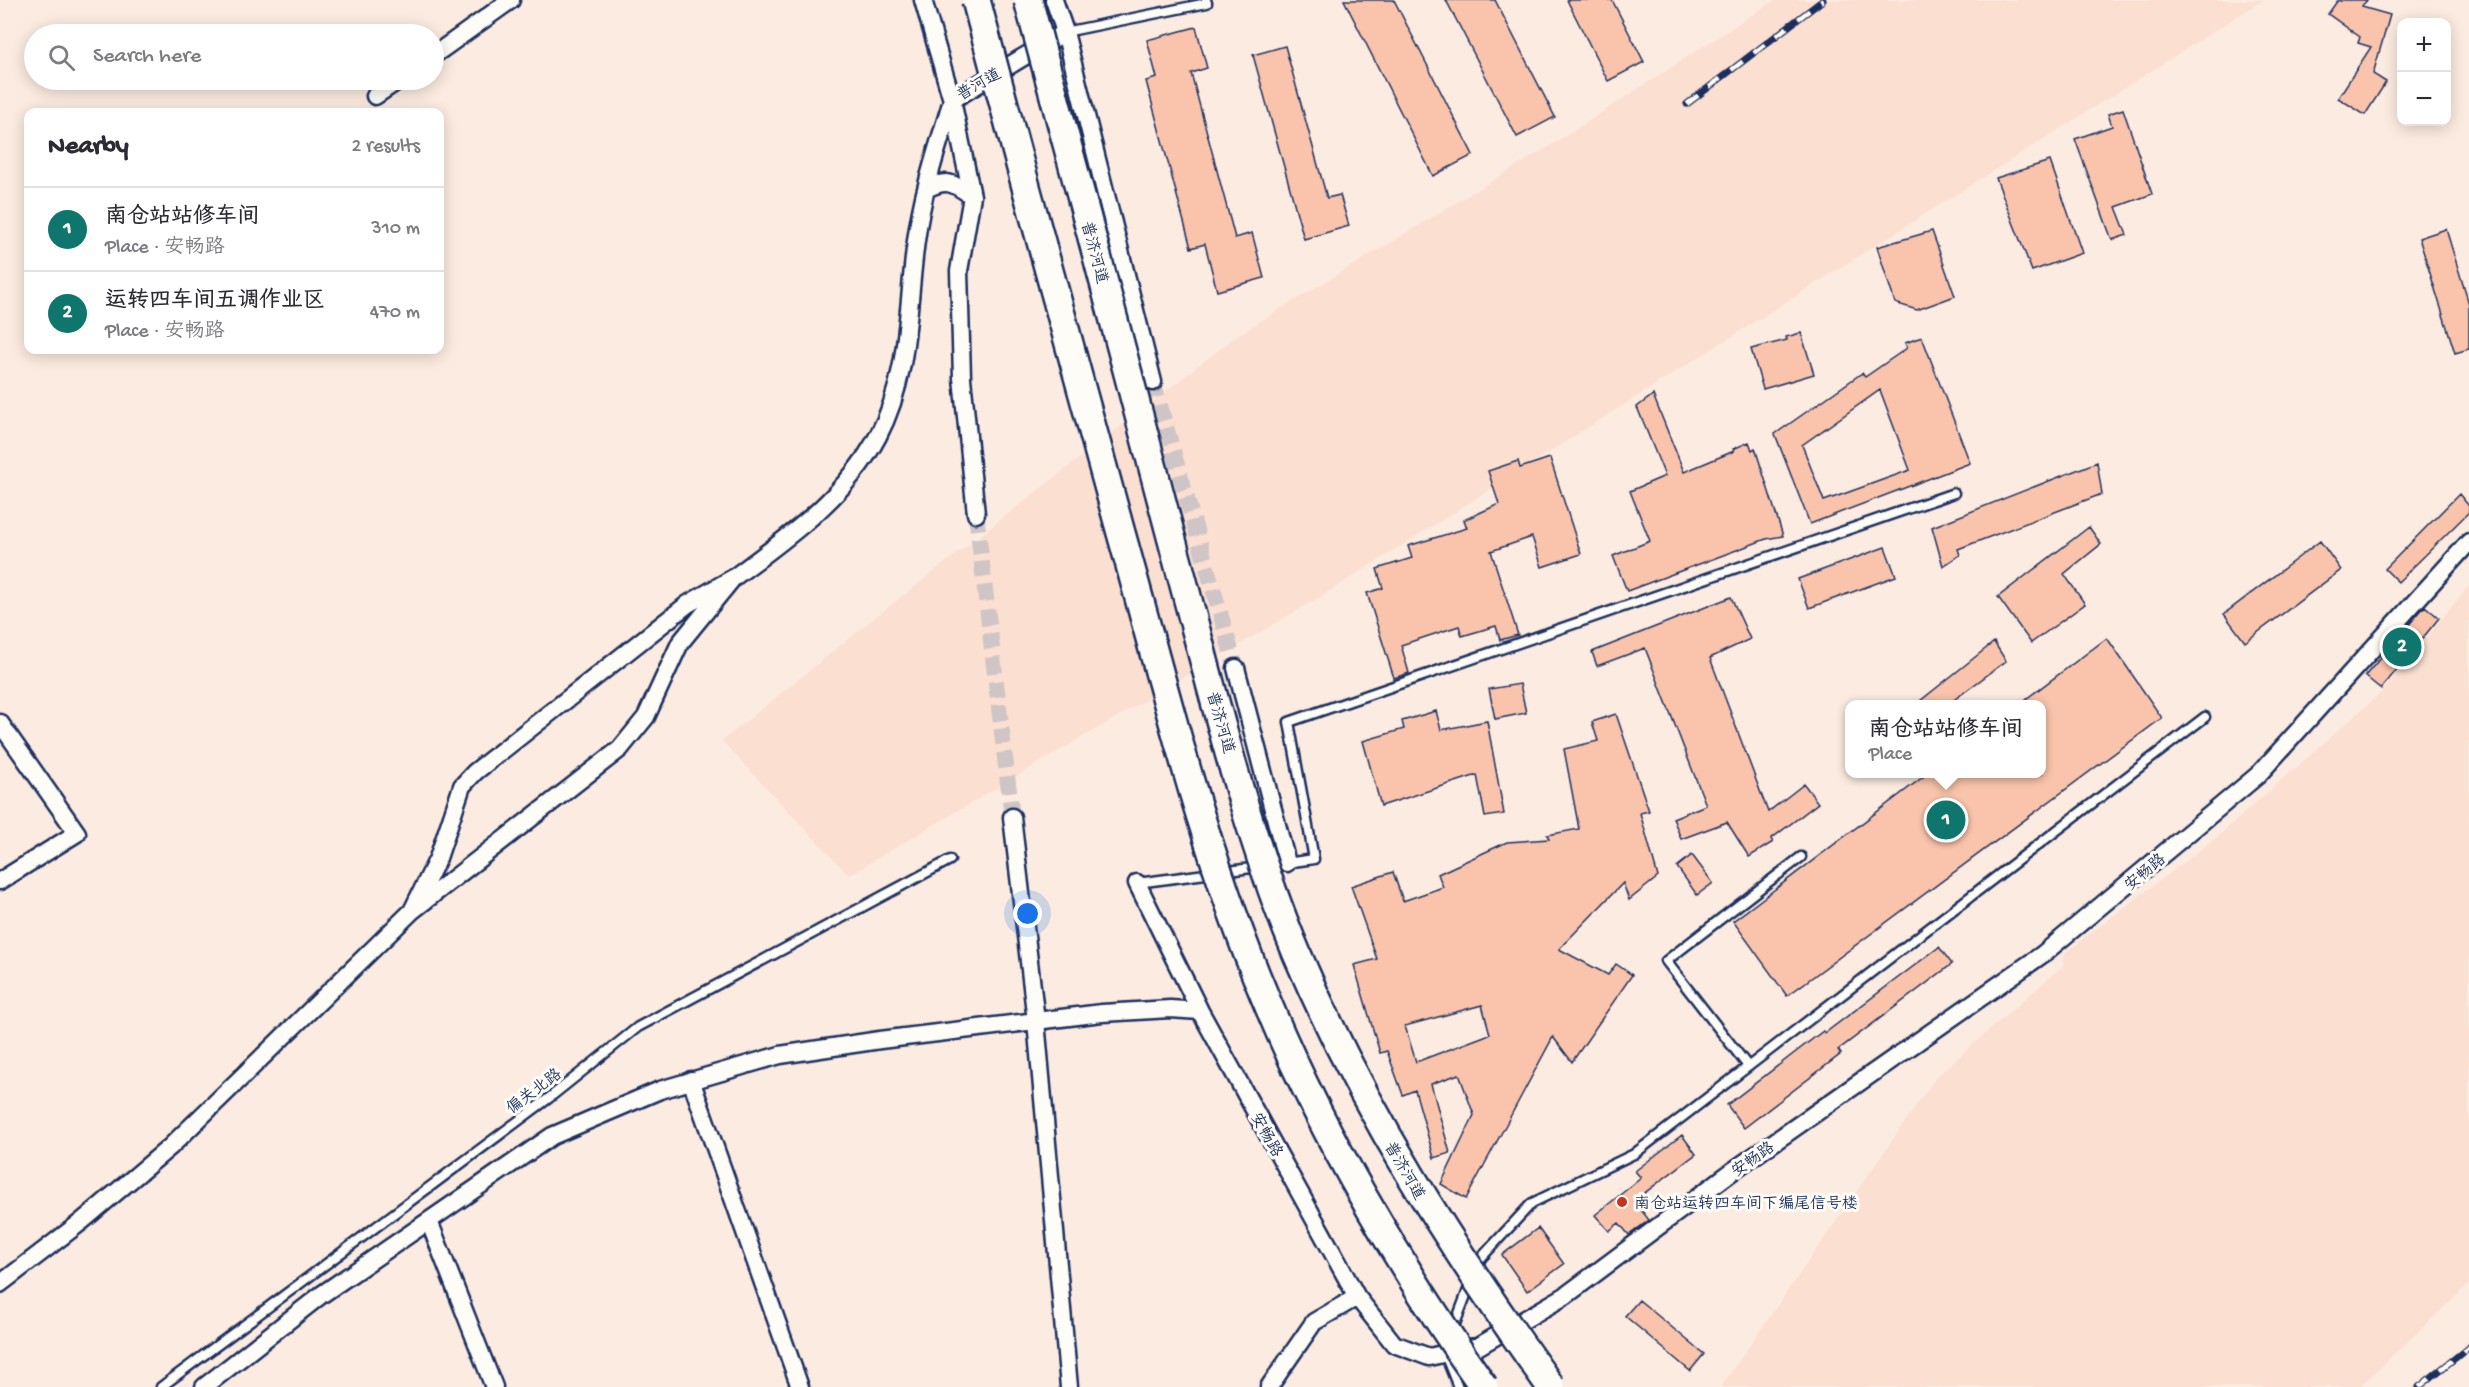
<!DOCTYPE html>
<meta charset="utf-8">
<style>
:root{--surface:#fff;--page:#f7f7f7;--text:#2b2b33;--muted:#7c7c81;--line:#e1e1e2;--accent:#0f766e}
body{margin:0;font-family:"Gochi Hand","LXGW WenKai TC",sans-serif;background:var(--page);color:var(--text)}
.controls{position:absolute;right:18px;top:18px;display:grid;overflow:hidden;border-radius:12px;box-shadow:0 3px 15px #0003}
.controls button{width:54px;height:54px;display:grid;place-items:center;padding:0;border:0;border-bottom:2px solid var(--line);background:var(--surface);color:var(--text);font:30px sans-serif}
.you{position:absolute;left:1028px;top:914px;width:21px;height:21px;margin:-15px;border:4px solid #fff;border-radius:50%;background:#1a73e8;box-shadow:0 0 0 9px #1a73e833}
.badge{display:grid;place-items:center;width:39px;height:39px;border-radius:50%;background:var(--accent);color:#fff;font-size:20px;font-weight:700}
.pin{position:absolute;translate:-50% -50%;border:3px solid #fff;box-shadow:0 2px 6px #0006}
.popup{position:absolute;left:1845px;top:700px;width:201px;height:78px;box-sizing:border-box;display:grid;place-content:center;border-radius:12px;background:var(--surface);filter:drop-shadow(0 2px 4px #0005);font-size:20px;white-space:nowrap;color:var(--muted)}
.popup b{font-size:22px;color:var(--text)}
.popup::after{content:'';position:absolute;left:50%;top:100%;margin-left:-12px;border:12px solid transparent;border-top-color:var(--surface)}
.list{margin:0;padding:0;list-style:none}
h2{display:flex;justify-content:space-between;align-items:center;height:78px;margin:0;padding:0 24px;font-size:26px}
h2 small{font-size:20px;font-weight:400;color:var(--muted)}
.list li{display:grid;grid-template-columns:39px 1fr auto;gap:18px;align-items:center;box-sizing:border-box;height:84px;padding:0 24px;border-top:2px solid var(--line)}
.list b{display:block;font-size:22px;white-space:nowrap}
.list p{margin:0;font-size:20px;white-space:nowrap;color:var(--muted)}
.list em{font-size:20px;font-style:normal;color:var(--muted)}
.icon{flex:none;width:33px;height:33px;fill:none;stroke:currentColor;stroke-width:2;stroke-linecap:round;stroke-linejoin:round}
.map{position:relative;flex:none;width:2469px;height:1387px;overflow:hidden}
.search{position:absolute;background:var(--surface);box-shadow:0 3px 15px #0003;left:24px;top:24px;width:420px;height:66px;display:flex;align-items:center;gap:15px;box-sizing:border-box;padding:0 21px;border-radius:33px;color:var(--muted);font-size:22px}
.panel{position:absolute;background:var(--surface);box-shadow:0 3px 15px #0003;left:24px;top:108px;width:420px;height:246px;border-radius:12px}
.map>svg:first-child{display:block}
</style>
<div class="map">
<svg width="2469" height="1387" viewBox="0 0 2469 1387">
<rect width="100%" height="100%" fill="#fcebe0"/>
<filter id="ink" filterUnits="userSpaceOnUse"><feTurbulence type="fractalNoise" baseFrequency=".0167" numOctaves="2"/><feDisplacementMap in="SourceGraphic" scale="12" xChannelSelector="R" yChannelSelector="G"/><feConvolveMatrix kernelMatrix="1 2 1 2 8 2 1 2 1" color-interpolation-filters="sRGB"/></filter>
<g filter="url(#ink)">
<path fill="#fbdfd0" d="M1775,0H2263L1328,592L849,875L722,741L877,616L1238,335L1558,141Z
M2469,586V1284L2359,1387H1721L1937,1076L2064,965L2065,953L2217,837L2382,692Z"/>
<path fill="#fac4ac" stroke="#1b2f5e" stroke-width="1.5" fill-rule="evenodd" d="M1344,0H1394L1473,155L1433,176Z
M1446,0H1495L1555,117L1517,137Z
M1567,0H1612L1644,62L1608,81Z
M2338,0H2367L2362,7L2390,15L2373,74L2386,82L2365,115L2338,98L2371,47L2358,43L2360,37L2328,14Z
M1196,27L1207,68L1191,73L1235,238L1252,233L1264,278L1217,291L1205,244L1191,248L1146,81L1157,78L1147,40Z
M1285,46L1327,198L1340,195L1349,226L1304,239L1253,55Z
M2123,109L2152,194L2116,207L2127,235L2112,240L2075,139L2112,126L2108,114Z
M2050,161L2082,253L2032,271L1996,178Z
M2446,229L2469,304V349L2455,353L2419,238Z
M1932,231L1955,296L1917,310L1895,303L1877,247Z
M1801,333L1814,374L1763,389L1751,349L1787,340L1786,337Z
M1922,337L1970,463L1810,524L1775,434L1862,373L1865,377L1907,348L1905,343ZM1880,390L1910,470L1824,501L1802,445Z
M1653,395L1684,472L1734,451L1733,449L1749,442L1752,450L1755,448L1783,536L1766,539L1627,591L1613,556L1650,541L1630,491L1665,476L1637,407Z
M1550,458L1581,554L1542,567L1532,537L1491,551L1518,635L1500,640L1496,626L1462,636L1459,626L1401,645L1409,673L1394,678L1367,593L1383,588L1377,569L1412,558L1408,546L1467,528L1464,520L1499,504L1488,471L1518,461L1520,468Z
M2097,462L2102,494L1958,549L1960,555L1943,566L1932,527Z
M2459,494L2469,506V512L2398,582L2385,569Z
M2089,527L2101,544L2064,574L2085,604L2031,643L1998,597Z
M2320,541L2341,570L2245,642L2224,614Z
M1885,547L1896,576L1809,608L1798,579Z
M1731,597L1750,639L1710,658L1768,812L1804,784L1818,803L1771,839L1773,842L1749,857L1727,822L1681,839L1673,818L1706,805L1645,648L1597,666L1592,652Z
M2425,606L2439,618L2381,689L2365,676Z
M2107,638L2162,718L1787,996L1733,921L1927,774H2042V705H2018Z
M1994,642L2006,661L1947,705H1915Z
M1520,684L1526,713L1495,719L1489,689Z
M1436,711L1441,730L1487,721L1504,814L1485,817L1477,775L1381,806L1363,741L1404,729L1402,721Z
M1616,714L1649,811L1640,813L1658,877L1629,900L1623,883L1559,949L1608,975L1616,964L1632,975L1572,1062L1553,1037L1466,1199L1441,1184L1474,1115L1459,1074L1431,1084L1450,1153L1434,1158L1415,1090L1403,1095L1387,1051L1380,1053L1354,965L1377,959L1351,886L1393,872L1403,901L1443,887L1438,874L1507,842L1549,839L1547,835L1579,829L1564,749L1598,741L1592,722ZM1482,1005L1490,1034L1416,1062L1405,1026Z
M1692,855L1713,883L1697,895L1677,867Z
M1939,947L1952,964L1838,1050L1841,1054L1744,1128L1727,1105L1823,1031L1825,1033Z
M1682,1135L1696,1154L1634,1201L1649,1220L1629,1235L1619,1223L1609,1231L1595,1215L1641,1178L1635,1171Z
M1538,1228L1564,1264L1527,1291L1502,1255Z
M1639,1300L1704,1354L1690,1371L1625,1316Z"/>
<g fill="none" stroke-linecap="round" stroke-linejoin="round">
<path stroke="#cfc5c6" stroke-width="16" stroke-dasharray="16 8" stroke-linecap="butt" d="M1153,382L1236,668
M976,514L1012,817"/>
<g stroke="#1b2f5e" stroke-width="13">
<path id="service" d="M1065,32L1207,3L1206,0
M1286,863L1314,859L1289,722L1954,493
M1137,883L1259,867
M1747,1065L1666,961L1801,857
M1476,1270L1481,1258L1532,1203L1634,1154L2205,717
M1452,1332L1471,1282
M1444,1352L1458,1387
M161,1387L549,1098L638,1027L950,860"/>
</g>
<g stroke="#1b2f5e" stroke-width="21">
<path id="minor" d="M923,0L952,100L972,196L959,271L962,378L976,514
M1065,32L1153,382
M434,55L511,0
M375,96L399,80
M952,100L1065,32L1054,0
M926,189C948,178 953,183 972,196
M733,578C787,538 846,497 878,436C910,376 907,307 916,241C922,193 938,146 952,100
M1236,668L1287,863
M0,723L77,833L0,881
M1012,817L1036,1021L1069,1387
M1137,883L1200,1011L1357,1297L1394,1344L1429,1357L1479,1346L1565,1296L1734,1170L2043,954L2258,775L2469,542
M691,1080L800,1387
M429,1221L494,1387
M0,1284L81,1222L170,1147L412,911L620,749L646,717L680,643L733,578L688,604L475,772L462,786L438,858L412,911
M204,1387L321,1295L552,1136L660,1090L780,1055L880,1040L1102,1013L1170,1009L1200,1011
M1269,1387L1314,1322L1357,1297"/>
</g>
<use href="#service" stroke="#fdfcf7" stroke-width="8"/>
<use href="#minor" stroke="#fdfcf7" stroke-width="16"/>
<g stroke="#1b2f5e" stroke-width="7">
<path id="rail" d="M1687,104L1823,0
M2419,1387L2469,1347"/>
</g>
<use href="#rail" stroke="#fdfcf7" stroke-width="4.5" stroke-dasharray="14" stroke-linecap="butt"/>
<g stroke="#1b2f5e" stroke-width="32" stroke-linecap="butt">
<path id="trunk-bridge" d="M976,0C1023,178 1072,356 1121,533C1165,689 1202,847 1265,997C1320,1131 1401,1269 1484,1387
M1028,0C1079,186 1128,372 1177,559C1213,691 1244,828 1297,954C1364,1112 1452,1248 1551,1387"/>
</g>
<use href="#trunk-bridge" stroke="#fdfcf7" stroke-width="27"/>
</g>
</g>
<circle fill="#c8321e" stroke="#fdfcf7" stroke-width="2" cx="1622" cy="1202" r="6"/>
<g text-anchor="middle" stroke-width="6" stroke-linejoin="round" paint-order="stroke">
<g font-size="16" fill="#1b2f5e" stroke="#fdfcf7">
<text transform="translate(978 83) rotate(-30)" y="6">普河道</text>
<text transform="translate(1096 252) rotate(75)" y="6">普济河道</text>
<text transform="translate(1222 722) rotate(74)" y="6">普济河道</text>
<text transform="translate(2144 871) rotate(-40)" y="6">安畅路</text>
<text transform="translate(533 1090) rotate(-37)" y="6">偏关北路</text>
<text transform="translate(1268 1134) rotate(61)" y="6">安畅路</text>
<text transform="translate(1752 1158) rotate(-35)" y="6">安畅路</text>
<text transform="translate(1406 1170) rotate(60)" y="6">普济河道</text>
</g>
<g font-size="16" fill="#1b2f5e" stroke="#fdfcf7" text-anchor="start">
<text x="1634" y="1208">南仓站运转四车间下编尾信号楼</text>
</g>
</g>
</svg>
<div class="controls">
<button>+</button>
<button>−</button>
</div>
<div class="you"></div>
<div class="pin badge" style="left:1946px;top:820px">1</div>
<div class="popup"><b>南仓站站修车间</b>Place</div>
<div class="pin badge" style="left:2402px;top:647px">2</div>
<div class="search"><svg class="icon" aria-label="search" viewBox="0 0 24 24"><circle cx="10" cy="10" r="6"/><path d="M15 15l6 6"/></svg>Search here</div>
<section class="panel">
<h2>Nearby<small>2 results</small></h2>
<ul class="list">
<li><span class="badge">1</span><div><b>南仓站站修车间</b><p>Place · 安畅路</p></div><em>310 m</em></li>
<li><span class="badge">2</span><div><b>运转四车间五调作业区</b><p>Place · 安畅路</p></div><em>470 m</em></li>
</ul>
</section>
</div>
